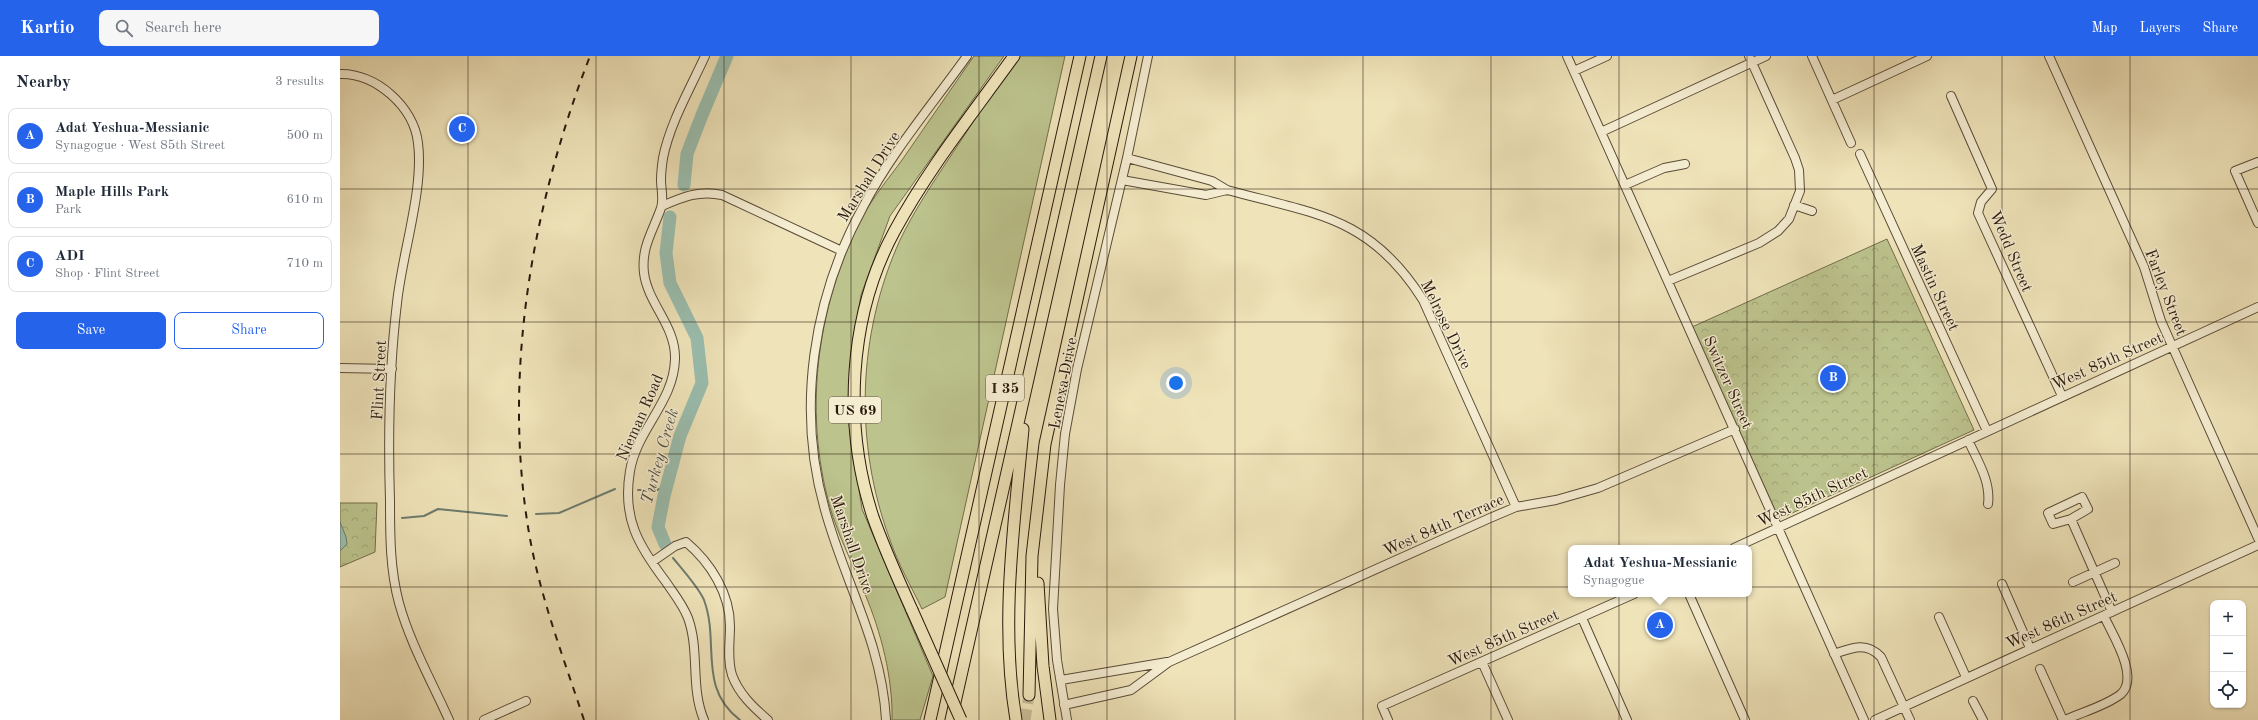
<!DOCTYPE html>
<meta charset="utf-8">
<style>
:root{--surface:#fff;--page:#f6f6f7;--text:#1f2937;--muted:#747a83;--line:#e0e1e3;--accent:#2563eb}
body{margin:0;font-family:"Old Standard TT",serif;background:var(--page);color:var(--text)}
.controls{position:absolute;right:12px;bottom:12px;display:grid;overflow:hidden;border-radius:8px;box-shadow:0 1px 3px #0004}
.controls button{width:36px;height:36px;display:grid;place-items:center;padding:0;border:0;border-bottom:1px solid var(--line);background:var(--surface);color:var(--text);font:20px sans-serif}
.you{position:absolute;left:836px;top:327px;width:14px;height:14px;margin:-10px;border:3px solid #fff;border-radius:50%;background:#1a73e8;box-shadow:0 0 0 6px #1a73e833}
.badge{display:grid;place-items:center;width:26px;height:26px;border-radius:50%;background:var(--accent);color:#fff;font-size:13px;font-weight:700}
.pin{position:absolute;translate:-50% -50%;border:2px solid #fff;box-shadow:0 1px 4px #0006}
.popup{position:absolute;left:1228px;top:489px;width:184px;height:52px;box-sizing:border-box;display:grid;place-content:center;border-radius:8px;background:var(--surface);filter:drop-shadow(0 1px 3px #0005);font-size:13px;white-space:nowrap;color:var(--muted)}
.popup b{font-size:15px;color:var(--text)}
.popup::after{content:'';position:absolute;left:50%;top:100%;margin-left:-8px;border:8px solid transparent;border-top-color:var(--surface)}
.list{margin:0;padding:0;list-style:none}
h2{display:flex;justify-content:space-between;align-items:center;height:52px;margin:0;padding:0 16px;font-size:17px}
h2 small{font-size:13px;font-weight:400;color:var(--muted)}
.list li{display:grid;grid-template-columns:26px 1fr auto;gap:12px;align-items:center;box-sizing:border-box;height:56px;margin:0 8px 8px;padding:0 8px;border:1px solid var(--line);border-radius:8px}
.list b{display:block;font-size:15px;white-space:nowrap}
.list p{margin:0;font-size:13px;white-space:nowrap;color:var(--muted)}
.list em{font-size:13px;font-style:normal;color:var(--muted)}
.actions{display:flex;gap:8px;padding:12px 16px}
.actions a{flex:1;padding:9px 0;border:1px solid var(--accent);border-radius:8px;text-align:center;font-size:14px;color:var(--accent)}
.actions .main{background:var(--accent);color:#fff}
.icon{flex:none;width:22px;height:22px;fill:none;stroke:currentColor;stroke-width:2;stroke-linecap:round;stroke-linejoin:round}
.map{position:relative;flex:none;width:1918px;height:664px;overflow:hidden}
header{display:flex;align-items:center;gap:24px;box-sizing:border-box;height:56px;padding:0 20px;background:var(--accent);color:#fff}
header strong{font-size:19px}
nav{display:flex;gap:22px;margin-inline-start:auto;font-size:14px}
.search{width:280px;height:36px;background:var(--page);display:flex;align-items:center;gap:10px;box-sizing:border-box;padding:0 14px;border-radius:8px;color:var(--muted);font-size:15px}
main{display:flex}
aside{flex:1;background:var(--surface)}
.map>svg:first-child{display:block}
</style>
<header>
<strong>Kartio</strong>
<div class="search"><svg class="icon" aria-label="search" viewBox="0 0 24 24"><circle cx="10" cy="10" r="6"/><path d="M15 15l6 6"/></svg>Search here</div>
<nav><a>Map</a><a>Layers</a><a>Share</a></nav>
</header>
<main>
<aside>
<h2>Nearby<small>3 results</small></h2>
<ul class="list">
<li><span class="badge">A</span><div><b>Adat Yeshua-Messianic</b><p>Synagogue · West 85th Street</p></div><em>500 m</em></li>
<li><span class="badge">B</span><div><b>Maple Hills Park</b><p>Park</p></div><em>610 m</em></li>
<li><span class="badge">C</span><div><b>ADI</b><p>Shop · Flint Street</p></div><em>710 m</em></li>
</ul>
<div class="actions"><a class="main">Save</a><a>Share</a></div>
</aside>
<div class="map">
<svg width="1918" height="664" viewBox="0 0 1918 664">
<defs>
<pattern id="park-crowns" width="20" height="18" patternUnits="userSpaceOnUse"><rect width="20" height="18" fill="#bcc38d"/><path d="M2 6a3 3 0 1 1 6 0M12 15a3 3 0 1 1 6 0" fill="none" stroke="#a2a778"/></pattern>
</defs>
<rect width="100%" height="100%" fill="#efe3b9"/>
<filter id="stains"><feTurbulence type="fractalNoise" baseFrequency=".005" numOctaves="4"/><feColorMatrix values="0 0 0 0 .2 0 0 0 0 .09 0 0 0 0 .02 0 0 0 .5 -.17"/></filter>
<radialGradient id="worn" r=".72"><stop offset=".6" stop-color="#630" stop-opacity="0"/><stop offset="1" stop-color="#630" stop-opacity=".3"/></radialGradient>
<path fill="#bcc38d" stroke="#726e4c" d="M634,0H664L550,160L521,239L511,298L509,369L522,453L593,620L580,664H552C553,622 541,576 525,538C515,512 502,488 493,461C462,363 475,251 523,160C533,141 549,122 562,104C586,69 610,35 634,0Z
M676,0H725L605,541L582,553C571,530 558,508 550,484C514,387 517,279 560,184C574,155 592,128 610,101C632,68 654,34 676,0Z"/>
<path fill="url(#park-crowns)" stroke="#726e4c" d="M1547,183L1634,374L1439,463L1352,271Z
M0,447H37L35,496L0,511Z"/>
<path fill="#9abeaf" stroke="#6d7c6e" d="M0,466L6,481L7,488L0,495Z"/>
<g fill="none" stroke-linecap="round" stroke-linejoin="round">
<path stroke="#6d7c6e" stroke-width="2" d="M298,434H317L326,430
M196,458L219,457L275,433
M62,462L84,460L98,453L167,460
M333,502C342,513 359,532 364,544C380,587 357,631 400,664"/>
<path stroke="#9abeaf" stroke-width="13" d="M344,129L347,98L362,59L387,0
M325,488L318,471L324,440L340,380L362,327L357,282L330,227L326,197L330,161"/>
<path stroke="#c7bb96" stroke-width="11" stroke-dasharray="11 5.5" stroke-linecap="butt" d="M685,664L689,639"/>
<g stroke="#5a4c37" stroke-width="10">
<path id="minor" d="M1227,0L1524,664
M1472,0L1511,87
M1709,0L1804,211L1821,265L1918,482
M1234,15L1267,0
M0,18C36,17 74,51 78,87C84,134 62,198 57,247C49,313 48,380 50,445C50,479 50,514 59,547C70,587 92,626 109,664
M1611,40L1652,133L1641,146L1638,157L1722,340
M1492,44L1587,0
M1261,76L1426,0
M1520,98L1647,375
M787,102L872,125L887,134C975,158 1030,160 1083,244L1176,451
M1918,106L1895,115L1918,167
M782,124L866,139L887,134
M1285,129L1324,112L1345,108
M1454,149L1472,155
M322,150C343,141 359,134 382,139L502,195
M1328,225L1419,187L1438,175L1449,163L1460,135L1459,114L1455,102L1409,0
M0,312L52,313
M1628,384C1637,404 1651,425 1648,448
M1742,441L1748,453L1731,463L1713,468L1708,457Z
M1731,463L1772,556
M1394,492L1918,251
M312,506L335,490L346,486C371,507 390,538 390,570C390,587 387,603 392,619C399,638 413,651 428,664
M1733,526L1775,507
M1662,528L1690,592
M1349,538L1405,664
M1599,561L1626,621
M1242,562L1287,664
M1494,598C1512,592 1526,585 1541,601L1570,664
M1142,606L1168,664
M1700,613L1723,664
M721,624L827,606
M1633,645L1643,664
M724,649L791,634L829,606L1150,462L1176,451L1216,444L1258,432L1395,373
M144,664L186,645
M364,664C350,631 360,595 348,562C343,549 334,538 326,526C298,489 282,462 290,415C297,373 334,346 335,303C336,270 308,248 304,217C301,191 313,175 321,152C324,144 321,132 321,124C321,117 322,109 323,102C330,67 350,33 365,0
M546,664C542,587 505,527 485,454C456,353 473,242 523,151C551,97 592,49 627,0
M727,664L717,604L713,553L720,429L725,378L737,313L787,102L808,0
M1048,664L1042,650L1294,538
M1535,664L1918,489
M1725,664C1742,656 1766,650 1781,638C1800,621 1772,578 1764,560"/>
</g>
<g stroke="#29190c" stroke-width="13">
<path id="highway" d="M698,527L703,610L710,664
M572,554C558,523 544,492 533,461C503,370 508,261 554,176C588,113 633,57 674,0
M689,639L692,500L705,388L791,0
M590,664L740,0
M611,664L761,0
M676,664C660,569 674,469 683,373"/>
</g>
<use href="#minor" stroke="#f5edd2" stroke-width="8"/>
<use href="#highway" stroke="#efe3b9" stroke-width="11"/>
<path stroke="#29190c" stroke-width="2" stroke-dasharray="7 7" stroke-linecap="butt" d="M244,664C224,603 200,541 189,477C162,317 192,150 250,0"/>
<g stroke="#29190c" stroke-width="13" stroke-linecap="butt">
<path id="highway-bridge" d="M572,554L621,664"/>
</g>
<use href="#highway-bridge" stroke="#efe3b9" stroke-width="11"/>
</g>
<path fill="none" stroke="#29190c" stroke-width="1" stroke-opacity="0.55" d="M128,0V664M256,0V664M384,0V664M511,0V664M639,0V664M767,0V664M895,0V664M1023,0V664M1151,0V664M1279,0V664M1407,0V664M1534,0V664M1662,0V664M1790,0V664M0,133H1918M0,266H1918M0,398H1918M0,531H1918"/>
<g text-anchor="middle" stroke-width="3" stroke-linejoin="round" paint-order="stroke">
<g fill="#f5edd2" stroke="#665947" stroke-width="1">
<rect x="646" y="319" width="38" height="26" rx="3"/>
<rect x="489" y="341" width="52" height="26" rx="3"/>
</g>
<g font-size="15" font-weight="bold" fill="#29190c">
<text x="665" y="337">I 35</text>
<text x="515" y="359">US 69</text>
</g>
<g font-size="16" fill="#29190c" stroke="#f5edd2">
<text transform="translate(528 120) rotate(-58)" y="6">Marshall Drive</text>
<text transform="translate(1672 195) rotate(67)" y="6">Wedd Street</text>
<text transform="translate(1596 231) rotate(65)" y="6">Mastin Street</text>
<text transform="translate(1827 236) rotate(69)" y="6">Farley Street</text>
<text transform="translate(1107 268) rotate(64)" y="6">Melrose Drive</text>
<text transform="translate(1767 304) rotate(-24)" y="6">West 85th Street</text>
<text transform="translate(38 324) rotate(-87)" y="6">Flint Street</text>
<text transform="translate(1389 326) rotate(66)" y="6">Switzer Street</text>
<text transform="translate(722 327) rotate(-79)" y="6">Lenexa Drive</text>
<text transform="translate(299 361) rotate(-66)" y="6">Nieman Road</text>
<text transform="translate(1472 440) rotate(-25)" y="6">West 85th Street</text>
<text transform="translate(1103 468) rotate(-24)" y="6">West 84th Terrace</text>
<text transform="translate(513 488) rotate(71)" y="6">Marshall Drive</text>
<text transform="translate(1721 563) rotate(-24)" y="6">West 86th Street</text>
<text transform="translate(1163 581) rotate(-24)" y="6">West 85th Street</text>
</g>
<g font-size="17" font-style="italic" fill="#515345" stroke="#f5edd2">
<text transform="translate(319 400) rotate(-74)" y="6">Turkey Creek</text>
</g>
</g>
<rect width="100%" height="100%" filter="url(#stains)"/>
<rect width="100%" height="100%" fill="url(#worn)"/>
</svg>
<div class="controls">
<button>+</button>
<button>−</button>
<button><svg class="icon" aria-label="locate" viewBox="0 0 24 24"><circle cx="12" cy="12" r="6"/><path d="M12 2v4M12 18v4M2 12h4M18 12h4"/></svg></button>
</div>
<div class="you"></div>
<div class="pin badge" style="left:1320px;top:569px">A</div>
<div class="popup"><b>Adat Yeshua-Messianic</b>Synagogue</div>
<div class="pin badge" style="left:1493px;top:322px">B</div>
<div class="pin badge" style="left:122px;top:73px">C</div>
</div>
</main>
